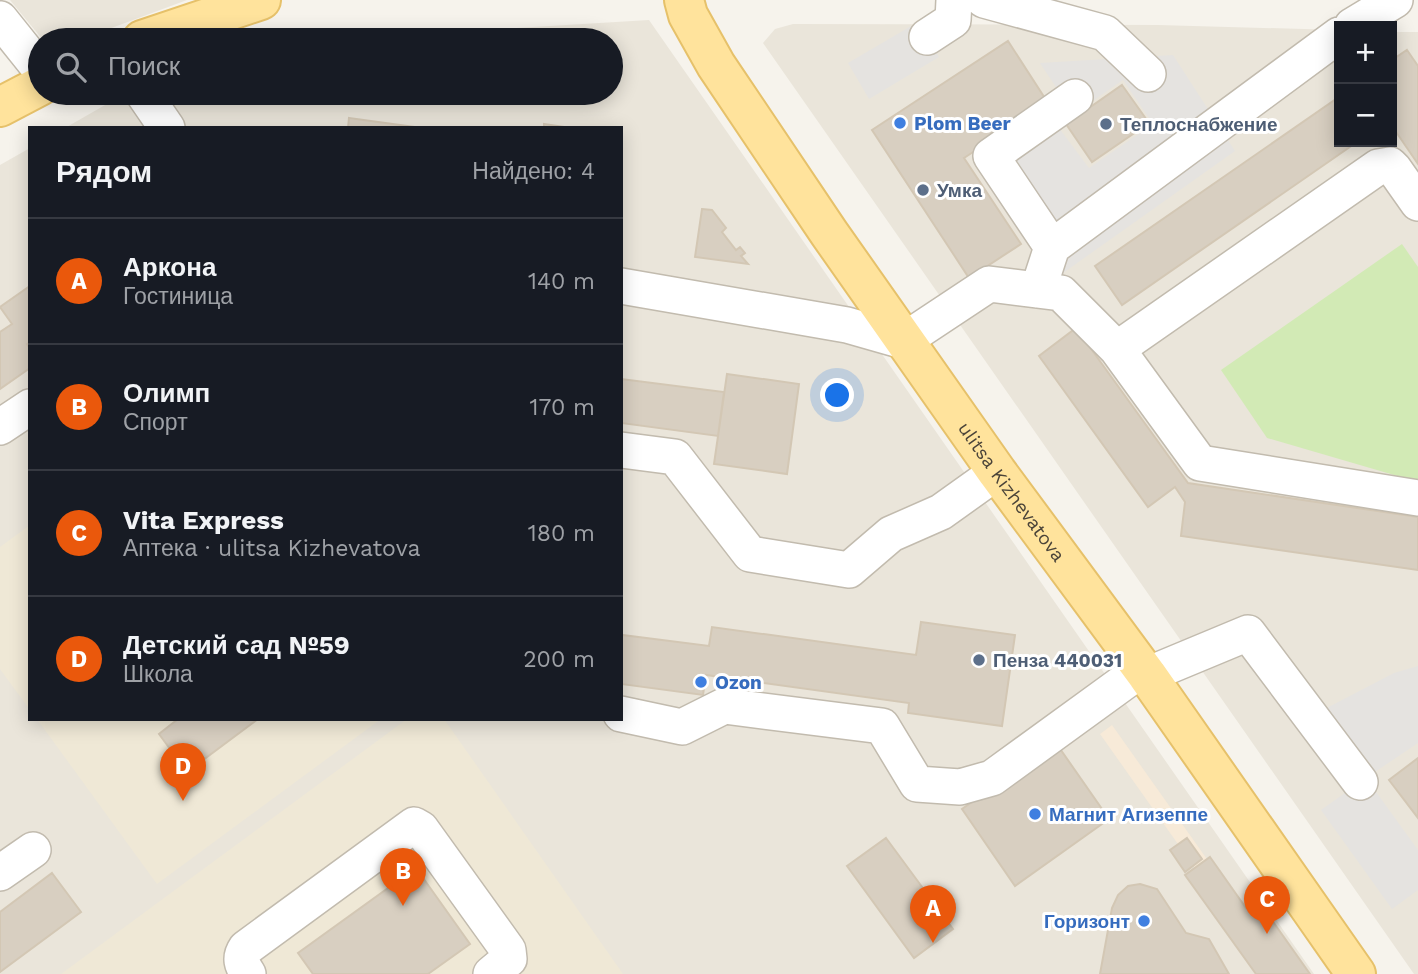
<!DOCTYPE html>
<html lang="ru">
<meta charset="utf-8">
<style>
:root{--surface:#171b24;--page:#242831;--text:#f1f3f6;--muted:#9ea1a6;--line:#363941;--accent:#ea580c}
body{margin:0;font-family:"Work Sans",sans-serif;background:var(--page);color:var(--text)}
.controls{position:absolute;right:21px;top:21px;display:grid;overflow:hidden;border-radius:0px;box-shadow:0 4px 18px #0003}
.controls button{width:63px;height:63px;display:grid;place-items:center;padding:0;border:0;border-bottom:2px solid var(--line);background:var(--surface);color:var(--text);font:35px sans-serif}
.you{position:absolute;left:838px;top:396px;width:24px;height:24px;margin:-18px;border:5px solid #fff;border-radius:50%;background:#1a73e8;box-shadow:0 0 0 10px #1a73e833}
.badge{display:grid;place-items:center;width:46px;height:46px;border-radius:50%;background:var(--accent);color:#fff;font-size:23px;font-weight:700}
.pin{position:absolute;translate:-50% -58px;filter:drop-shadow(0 2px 4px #0008)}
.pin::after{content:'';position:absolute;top:37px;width:24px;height:21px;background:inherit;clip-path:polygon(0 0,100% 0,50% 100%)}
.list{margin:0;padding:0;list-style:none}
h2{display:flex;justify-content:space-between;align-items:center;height:91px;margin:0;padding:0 28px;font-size:30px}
h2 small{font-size:23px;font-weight:400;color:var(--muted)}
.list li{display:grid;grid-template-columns:46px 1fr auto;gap:21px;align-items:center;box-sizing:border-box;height:126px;padding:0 28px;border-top:2px solid var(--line)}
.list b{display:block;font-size:26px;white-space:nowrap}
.list p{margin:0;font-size:23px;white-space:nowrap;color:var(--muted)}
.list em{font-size:23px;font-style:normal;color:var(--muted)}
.icon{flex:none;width:38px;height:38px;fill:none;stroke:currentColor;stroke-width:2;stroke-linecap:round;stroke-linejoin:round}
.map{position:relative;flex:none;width:1418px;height:974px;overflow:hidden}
.search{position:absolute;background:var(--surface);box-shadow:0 4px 18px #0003;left:28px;top:28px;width:595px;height:77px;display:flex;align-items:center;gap:18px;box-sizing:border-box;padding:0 24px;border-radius:38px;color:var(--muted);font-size:26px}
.panel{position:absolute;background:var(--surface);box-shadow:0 4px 18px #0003;left:28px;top:126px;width:595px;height:595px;border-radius:0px}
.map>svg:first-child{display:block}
</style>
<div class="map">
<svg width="1418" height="974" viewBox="0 0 1418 974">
<rect width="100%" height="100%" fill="#f6f3ec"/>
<path fill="#eae5da" d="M10,0H187L79,40H43Z
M649,20L1314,974H0V165L30,148V719H621V128H65L126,93H611V40H320Z
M793,24L1158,25L1339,30V142H1392V32H1418V974H1414L763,43L775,29Z"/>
<path fill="#f7ead8" d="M1112,725L1226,886L1214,895L1100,734Z"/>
<path fill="#efe8d6" d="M30,525V710L0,669V547Z
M37,719H381L157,884Z
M407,719H444L623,974H61Z"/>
<path fill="#d2eab5" d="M1402,244L1418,267V482L1267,438L1221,370Z"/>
<path fill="#e5e3e0" d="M918,22L939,57L869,99L848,63Z
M1173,55L1235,151L1056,278L985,168L1053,120L1089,168L1153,124L1123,80L1074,114L1040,63Z
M1418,666V743L1366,778L1418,850V890L1392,909L1321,810L1366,778L1321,711L1394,673Z"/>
<path fill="#d8cfc1" stroke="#d3c7b4" stroke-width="2" d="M1008,41L1048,103L964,158L1021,244L969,278L872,130Z
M1407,50L1418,66V164L1392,126V60Z
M1122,85L1149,123L1092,162L1066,124Z
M1339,97V142H1357L1122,305L1095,266Z
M349,118L422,128H348Z
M544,124L571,128H544Z
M702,209L712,210L726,228L722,232L736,250L740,247L745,253L741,256L748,264L695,257Z
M30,286V342L27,344L30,349V368L0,389V332L12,324L0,307Z
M1076,328L1188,483L1418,517V570L1181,536L1185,502L1175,487L1148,507L1039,356Z
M727,374L799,384L787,474L714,464Z
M621,379L724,392L718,436L621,423Z
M921,622L1015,635L1002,726L908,713L909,703L706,675L703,695L621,684L622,635L709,646L712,627L916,655Z
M178,719H258L187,772L159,734Z
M1056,743L1109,819L1015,886L962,809Z
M1418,758V818L1389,780Z
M886,838L953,929L914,958L847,866Z
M1187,838L1202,859L1185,872L1170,850Z
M1210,857L1246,908L1257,899L1310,974H1256L1185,875Z
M416,868L470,944L428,974H313L298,953Z
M52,873L81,912L0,972V912Z
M1140,884L1157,889L1186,933L1209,939L1229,974H1100L1112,908L1118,895L1128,886Z"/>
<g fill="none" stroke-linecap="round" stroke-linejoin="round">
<g stroke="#c2bbae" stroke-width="38">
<path id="minor" d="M984,0L1105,33L1148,74
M0,19L40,69
M1352,26L1395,0
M927,37L953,20L954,0
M143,93L167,128
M1052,247L991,156L1075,97
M621,286L847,325L903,341L989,284L1061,293L1117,349L1200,463L1418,498
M1038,290L1052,247L1339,35
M1117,349L1378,167L1390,165L1394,169L1418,203
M0,427L30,407
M621,450L675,457L750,554L849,570L891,534L941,512L997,472
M1147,675L1248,633L1360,782
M621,714L682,727L724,706L882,726L917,784L960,787L992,778L1142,669
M0,873L33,850
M248,974C242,965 239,958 246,948L414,825L421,829L508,950L509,959L491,974"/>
</g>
<g stroke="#e6c16a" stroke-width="42">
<g id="major">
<path id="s1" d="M684,0L688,15L716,65L829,233L997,472L1147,675L1356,974"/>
<path d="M142,40L261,0"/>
<path d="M0,107L40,86"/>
</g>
</g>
<use href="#minor" stroke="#fff" stroke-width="35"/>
<use href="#major" stroke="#ffe39c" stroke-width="38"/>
</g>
<g fill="#3f7fe0" stroke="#fff" stroke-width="2.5">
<circle cx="900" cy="123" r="7"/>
<circle cx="701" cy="682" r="7"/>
<circle cx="1035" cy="814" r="7"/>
<circle cx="1144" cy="921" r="7"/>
</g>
<g fill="#5c6f8a" stroke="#fff" stroke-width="2.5">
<circle cx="1106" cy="124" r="7"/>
<circle cx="923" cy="190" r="7"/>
<circle cx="979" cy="660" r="7"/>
</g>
<g text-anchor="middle" stroke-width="6" stroke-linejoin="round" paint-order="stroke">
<g font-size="19" font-weight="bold" fill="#366cbe" stroke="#fff" text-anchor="start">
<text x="914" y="130">Plom Beer</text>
<text x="715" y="689">Ozon</text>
<text x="1049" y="821">Магнит Агизеппе</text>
<text x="1130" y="928" text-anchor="end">Горизонт</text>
</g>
<g font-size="19" font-weight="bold" fill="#4e5e75" stroke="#fff" text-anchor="start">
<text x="1120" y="131">Теплоснабжение</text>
<text x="937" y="197">Умка</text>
<text x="993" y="667">Пенза 440031</text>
</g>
<g font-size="19" fill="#4b4439" stroke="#fff">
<text dy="7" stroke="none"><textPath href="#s1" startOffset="592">ulitsa Kizhevatova</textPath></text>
</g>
</g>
</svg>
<div class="controls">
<button>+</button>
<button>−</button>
</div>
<div class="you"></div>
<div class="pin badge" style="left:933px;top:943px">A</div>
<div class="pin badge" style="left:403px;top:906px">B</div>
<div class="pin badge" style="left:1267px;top:934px">C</div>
<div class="pin badge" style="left:183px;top:801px">D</div>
<div class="search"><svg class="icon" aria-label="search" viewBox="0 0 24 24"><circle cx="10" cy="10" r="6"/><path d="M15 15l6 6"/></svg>Поиск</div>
<section class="panel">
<h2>Рядом<small>Найдено: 4</small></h2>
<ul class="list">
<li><span class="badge">A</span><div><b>Аркона</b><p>Гостиница</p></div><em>140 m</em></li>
<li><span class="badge">B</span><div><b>Олимп</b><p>Спорт</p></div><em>170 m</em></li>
<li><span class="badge">C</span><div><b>Vita Express</b><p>Аптека · ulitsa Kizhevatova</p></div><em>180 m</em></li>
<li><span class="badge">D</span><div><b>Детский сад №59</b><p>Школа</p></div><em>200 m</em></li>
</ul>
</section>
</div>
